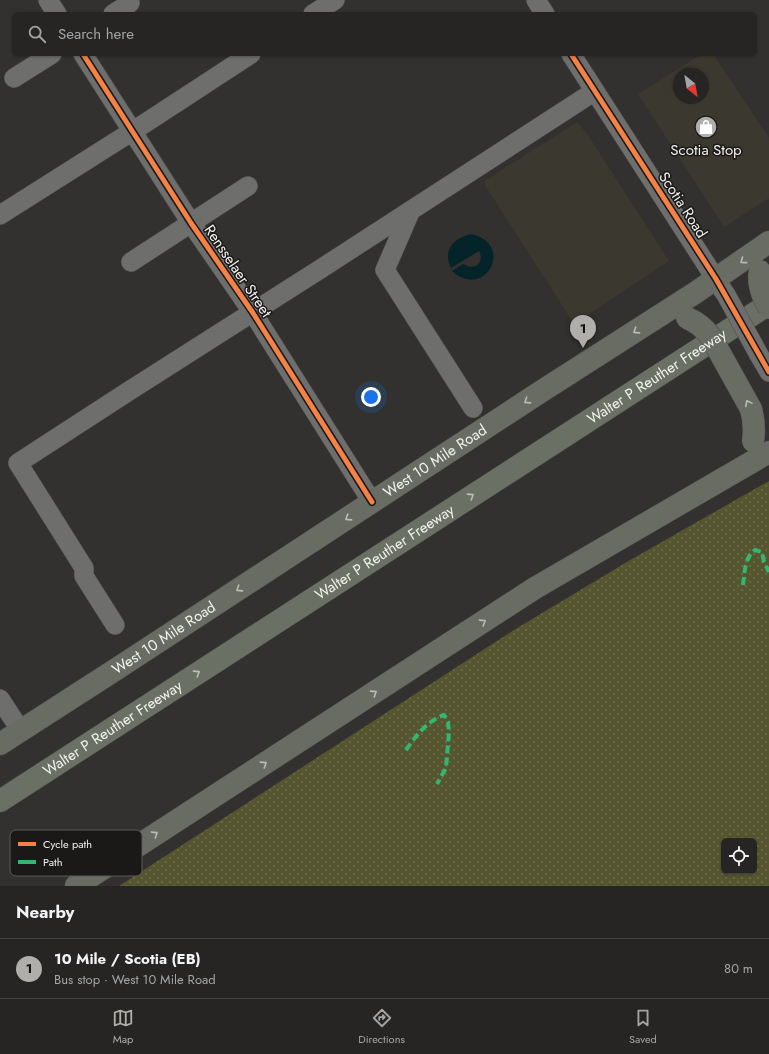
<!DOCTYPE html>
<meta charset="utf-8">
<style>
:root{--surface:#262523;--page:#2e2d2b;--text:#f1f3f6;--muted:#a4a5a6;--line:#424241;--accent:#afaeab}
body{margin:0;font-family:Jost,sans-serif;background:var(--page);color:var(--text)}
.controls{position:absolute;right:12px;bottom:12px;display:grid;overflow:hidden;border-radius:6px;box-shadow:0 1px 3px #0004}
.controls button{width:36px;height:36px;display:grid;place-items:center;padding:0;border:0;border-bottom:1px solid var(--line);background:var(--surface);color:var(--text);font:20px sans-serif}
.compass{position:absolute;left:673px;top:68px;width:36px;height:36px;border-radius:50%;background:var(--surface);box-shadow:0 1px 3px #0004;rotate:149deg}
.you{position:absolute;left:371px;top:397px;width:14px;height:14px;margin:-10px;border:3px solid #fff;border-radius:50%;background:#1a73e8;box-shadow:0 0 0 6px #1a73e833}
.badge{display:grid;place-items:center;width:26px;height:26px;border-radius:50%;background:var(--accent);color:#111;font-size:13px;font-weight:700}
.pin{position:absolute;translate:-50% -33px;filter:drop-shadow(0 1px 2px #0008)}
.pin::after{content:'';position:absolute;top:21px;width:14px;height:12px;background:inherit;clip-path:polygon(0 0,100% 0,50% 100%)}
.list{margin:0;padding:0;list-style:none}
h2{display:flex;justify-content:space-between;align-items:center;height:52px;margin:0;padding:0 16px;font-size:17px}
h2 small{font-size:13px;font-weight:400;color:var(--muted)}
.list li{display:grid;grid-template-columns:26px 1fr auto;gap:12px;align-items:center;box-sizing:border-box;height:60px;padding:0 16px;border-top:1px solid var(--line)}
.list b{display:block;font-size:15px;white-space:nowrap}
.list p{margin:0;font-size:13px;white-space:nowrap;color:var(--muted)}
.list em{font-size:13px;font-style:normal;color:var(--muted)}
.icon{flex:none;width:22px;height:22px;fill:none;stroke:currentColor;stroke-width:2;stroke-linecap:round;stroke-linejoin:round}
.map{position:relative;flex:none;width:769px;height:886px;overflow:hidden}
.search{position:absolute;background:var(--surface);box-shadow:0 1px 3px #0004;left:12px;right:12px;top:12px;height:44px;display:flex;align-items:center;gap:10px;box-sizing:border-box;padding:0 14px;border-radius:6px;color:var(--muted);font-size:15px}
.sheet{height:112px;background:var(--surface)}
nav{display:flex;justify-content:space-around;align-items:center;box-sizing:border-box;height:56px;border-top:1px solid var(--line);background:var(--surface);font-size:11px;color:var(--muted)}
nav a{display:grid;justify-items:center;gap:2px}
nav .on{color:var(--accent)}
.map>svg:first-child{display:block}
</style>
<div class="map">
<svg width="769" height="886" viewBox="0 0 769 886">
<defs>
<pattern id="grass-dots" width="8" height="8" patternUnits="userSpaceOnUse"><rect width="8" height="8" fill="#55562f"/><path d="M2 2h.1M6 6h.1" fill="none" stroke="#6e6f4d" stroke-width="1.8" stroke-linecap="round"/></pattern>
</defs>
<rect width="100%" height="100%" fill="#32312f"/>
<path fill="#3b382f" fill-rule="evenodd" d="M702,54H713L769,138V198L724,227L638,94ZM679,74H703V98H679Z
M577,122L588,135L669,261L574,324L483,182Z"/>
<path fill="url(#grass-dots)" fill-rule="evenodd" d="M769,481V886H119L514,630L632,559ZM724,841H754V871H724Z"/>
<path fill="#052429" d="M471,234C516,244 485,301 452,271L463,264C475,271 485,263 479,251L451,268C442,250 454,238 471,234Z"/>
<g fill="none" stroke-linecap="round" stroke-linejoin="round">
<g stroke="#4d4d4b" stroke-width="20">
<path id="minor" d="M48,0L57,14
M536,0L545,14
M113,14L130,3
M313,14L335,0
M83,54L191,223L253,313L372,502
M571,54L724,292
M14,78L52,54
M411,210L385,270L473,408
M0,215L150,120L251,54
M131,262L248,186
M759,355L769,372
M115,625L84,576V568L18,463L129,391L322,268L595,91
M0,699L21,731"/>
</g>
<g stroke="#4d4d4b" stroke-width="23">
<g id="major">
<path id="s1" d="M0,744L118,668L545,389L695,293L769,242"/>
<path d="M76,886L535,588L769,452"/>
</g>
</g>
<g stroke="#4d4d4b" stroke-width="23">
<g id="highway">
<path id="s2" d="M0,801L769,304"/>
</g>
</g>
<use href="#minor" stroke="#6e6e6d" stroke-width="19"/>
<use href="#major" stroke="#686c63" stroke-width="22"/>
<use href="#highway" stroke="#6a7063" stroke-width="22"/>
<g stroke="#4d4d4b" stroke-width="20" stroke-linecap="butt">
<path id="minor-bridge" d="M725,293L759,355"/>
</g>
<g stroke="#4d4d4b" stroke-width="23" stroke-linecap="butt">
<path id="major-bridge" d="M760,271C757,284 763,297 769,308
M687,318C697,322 705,329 711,337L751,409C754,420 755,429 753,441"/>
</g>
<use href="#minor-bridge" stroke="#6e6e6d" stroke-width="19"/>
<use href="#major-bridge" stroke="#686c63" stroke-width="22"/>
<path stroke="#33b770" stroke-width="4" stroke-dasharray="8 4" stroke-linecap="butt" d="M743,585C745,572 744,558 755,550L762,552L764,562L769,572
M406,750C415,737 427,721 444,715L448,722L449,732L446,768L437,784"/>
<g stroke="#1a1918" stroke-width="8">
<path id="cycleway" d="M83,54L191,223L253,313L372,502
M571,54L716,279L769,372"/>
</g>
<use href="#cycleway" stroke="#f48246" stroke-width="5"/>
</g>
<defs><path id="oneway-chevron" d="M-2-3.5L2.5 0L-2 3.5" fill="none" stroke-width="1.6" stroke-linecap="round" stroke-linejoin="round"/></defs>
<g stroke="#bbbcb6">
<use href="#oneway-chevron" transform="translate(743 261) rotate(144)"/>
<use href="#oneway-chevron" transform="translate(636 331) rotate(147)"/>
<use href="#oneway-chevron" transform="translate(527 401) rotate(147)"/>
<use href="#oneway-chevron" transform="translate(748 403) rotate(-118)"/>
<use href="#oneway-chevron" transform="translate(348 518) rotate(147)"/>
<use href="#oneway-chevron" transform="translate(239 589) rotate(147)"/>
<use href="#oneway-chevron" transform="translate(483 622) rotate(-33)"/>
<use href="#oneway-chevron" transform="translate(374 693) rotate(-33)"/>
<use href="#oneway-chevron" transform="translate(264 764) rotate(-33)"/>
<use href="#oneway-chevron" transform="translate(155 834) rotate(-33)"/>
</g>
<g stroke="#bcbdb6">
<use href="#oneway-chevron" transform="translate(471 496) rotate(-33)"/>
<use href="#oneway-chevron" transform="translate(197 673) rotate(-33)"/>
</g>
<defs>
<g id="shop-disc" transform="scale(1.15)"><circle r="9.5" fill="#afaeab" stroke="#1a1918"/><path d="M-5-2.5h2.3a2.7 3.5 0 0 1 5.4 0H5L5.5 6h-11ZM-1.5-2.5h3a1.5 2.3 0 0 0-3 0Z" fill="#fff"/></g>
</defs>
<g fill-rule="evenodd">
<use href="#shop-disc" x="706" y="127"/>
</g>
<g text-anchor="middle" stroke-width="3" stroke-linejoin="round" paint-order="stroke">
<g font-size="15" fill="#f2f1ee" stroke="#1a1918">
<text x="706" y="155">Scotia Stop</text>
</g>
<g font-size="15" fill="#f2f1ee" stroke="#1a1918">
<text transform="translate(683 205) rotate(57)" y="5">Scotia Road</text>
<text transform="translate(238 271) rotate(56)" y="5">Rensselaer Street</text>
<text dy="5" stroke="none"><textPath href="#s2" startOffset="782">Walter P Reuther Freeway</textPath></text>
<text dy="5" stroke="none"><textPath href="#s1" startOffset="519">West 10 Mile Road</textPath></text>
<text dy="5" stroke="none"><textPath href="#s2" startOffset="458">Walter P Reuther Freeway</textPath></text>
<text dy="5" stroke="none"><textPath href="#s1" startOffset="195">West 10 Mile Road</textPath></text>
<text dy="5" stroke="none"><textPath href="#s2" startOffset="134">Walter P Reuther Freeway</textPath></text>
</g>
</g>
<rect x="10" y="830" width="132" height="46" rx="6" fill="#1a1918" stroke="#5b5a58" stroke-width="1"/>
<rect x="18" y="842" width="18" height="4" fill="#f48246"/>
<rect x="18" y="860" width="18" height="4" fill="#33b770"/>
<g font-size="11" fill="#f2f1ee">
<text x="43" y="848">Cycle path</text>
<text x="43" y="866">Path</text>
</g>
</svg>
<div class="controls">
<button><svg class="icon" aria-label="locate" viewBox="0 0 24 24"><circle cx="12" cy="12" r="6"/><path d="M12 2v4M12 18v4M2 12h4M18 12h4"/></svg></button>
</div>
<svg class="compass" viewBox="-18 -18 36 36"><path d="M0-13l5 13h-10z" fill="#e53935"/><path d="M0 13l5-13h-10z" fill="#a4a5a6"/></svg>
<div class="you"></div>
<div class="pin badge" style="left:583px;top:348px">1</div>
<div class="search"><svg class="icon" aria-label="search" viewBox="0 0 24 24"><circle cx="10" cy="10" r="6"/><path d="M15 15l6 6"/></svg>Search here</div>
</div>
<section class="sheet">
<h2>Nearby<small></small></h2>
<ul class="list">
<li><span class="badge">1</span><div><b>10 Mile / Scotia (EB)</b><p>Bus stop · West 10 Mile Road</p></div><em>80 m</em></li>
</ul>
</section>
<nav>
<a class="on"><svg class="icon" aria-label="map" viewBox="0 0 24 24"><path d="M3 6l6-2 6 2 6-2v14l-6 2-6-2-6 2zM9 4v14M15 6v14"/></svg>Map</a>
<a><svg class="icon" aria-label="directions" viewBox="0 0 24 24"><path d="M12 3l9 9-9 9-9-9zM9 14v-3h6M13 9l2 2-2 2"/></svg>Directions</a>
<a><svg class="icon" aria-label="saved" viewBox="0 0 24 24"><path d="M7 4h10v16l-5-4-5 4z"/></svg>Saved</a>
</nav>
